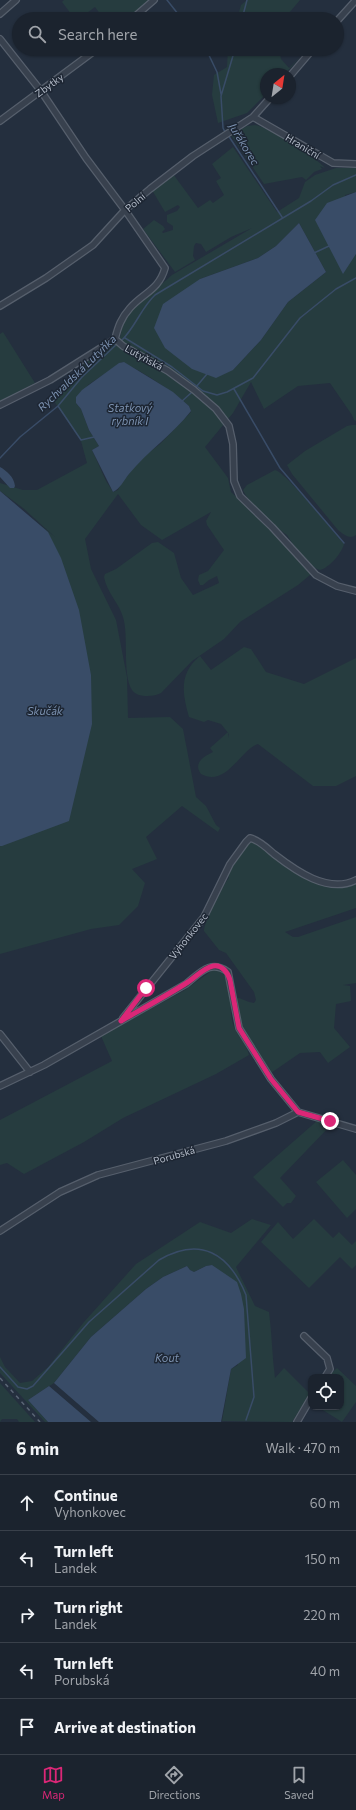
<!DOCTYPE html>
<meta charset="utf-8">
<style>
:root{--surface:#1b232e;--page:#242b36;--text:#f1f3f6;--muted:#a0a4aa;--line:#39404a;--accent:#db2777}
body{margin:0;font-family:Commissioner,sans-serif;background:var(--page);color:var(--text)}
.controls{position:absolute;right:12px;bottom:12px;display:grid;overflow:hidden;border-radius:8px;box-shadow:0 1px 3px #0004}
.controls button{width:36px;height:36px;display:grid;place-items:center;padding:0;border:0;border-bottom:1px solid var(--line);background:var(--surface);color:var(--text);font:20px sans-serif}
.compass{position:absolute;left:260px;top:68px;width:36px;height:36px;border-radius:50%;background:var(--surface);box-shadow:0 1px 3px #0004;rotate:30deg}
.stop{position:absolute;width:12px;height:12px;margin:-9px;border:3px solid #db2777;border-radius:50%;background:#fff}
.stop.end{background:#db2777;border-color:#fff;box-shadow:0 1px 4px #0008}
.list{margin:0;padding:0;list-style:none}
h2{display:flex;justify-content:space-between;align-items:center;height:52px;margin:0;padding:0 16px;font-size:17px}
h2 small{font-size:13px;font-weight:400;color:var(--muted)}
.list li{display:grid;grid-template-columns:26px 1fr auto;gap:12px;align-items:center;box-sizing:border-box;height:56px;padding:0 16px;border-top:1px solid var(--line)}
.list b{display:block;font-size:15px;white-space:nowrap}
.list p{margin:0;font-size:13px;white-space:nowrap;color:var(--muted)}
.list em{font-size:13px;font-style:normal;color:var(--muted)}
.icon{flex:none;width:22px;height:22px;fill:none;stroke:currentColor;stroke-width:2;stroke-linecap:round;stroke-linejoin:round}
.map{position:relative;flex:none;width:356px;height:1422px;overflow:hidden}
.search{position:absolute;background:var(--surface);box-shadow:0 1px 3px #0004;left:12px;right:12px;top:12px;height:44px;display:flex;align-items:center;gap:10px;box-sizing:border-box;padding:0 14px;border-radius:22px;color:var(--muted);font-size:15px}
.sheet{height:332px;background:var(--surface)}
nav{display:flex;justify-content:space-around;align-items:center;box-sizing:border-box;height:56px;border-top:1px solid var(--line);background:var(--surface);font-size:11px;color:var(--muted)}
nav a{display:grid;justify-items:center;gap:2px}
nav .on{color:var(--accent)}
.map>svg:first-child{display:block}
</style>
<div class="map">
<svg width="356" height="1422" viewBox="0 0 356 1422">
<rect width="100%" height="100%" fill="#242f3e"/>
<path fill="#263c3f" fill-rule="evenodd" d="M64,0H150L128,19H104L95,7L79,19H75L62,2Z
M247,0H300L284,19H237L241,5Z
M228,49H279L281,59L289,68L301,56L285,74H266V94L247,113L218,123L212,95L214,75L227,67Z
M255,125C266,126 319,159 325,168L320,166L322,169L314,172L306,180L302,177L264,184L231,135L247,126Z
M233,147L277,212L299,198L305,182L315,175L336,168H356V192L345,195L343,273L356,254V421L354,420L352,415L330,383L298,386L264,409L251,382L233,413L205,447L228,478L231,492L267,525L310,571V575L298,585L240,622L224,639L192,661L161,693C154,697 137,698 132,690C122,674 129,636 123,617C119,603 107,593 104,577L105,574L116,569L152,543L158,542L174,553L181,578L193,595L219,583L217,576L209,580L203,585H200L198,580L199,575L208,571L224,550L207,525L206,521L211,512L162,540L141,525L118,494L85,539L91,569L116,620L127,677L128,718L170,717L183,729L196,797L206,806L216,825L220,828L218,832L182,806L146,837L157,859L132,869L145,883L138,906L119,925L91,929L0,954V493L55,537L23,508L0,491V483L23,490H37L87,463L81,441L54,401L76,370L120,337L124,321L134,308L172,275L252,228L231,237L206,252L201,244L196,243L194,246L193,256L195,260L175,272L143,229L154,220L163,226L165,229L162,232L163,233L173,230V226L167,222V215L177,211L180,207L178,205L165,212L152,190L173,174L198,208L210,200L213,203L224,195L216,181L221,178L212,164ZM299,223L326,272L288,302L261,340L233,370L200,279L258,258L276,246ZM122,362C147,374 169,389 189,406L191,412L160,444L143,457L122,482L118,490L113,492L106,481L92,450L99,446L89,430L81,409L76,403L88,385Z
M3,332L35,383L0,401V334Z
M352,425H356V535C350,540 343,534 338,530L292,474L287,465L305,451L347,426Z
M275,470C286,472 333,532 344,544C342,553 329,568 320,570C309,567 293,545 287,535C277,529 247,501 243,490L247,485Z
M244,647L251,649L266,672L304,684L356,658V776L336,786H313L258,744C241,749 226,788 201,774C193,763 203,757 213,752L210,748L228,732L229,738V734L221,724L208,720L204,722L189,717C182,693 179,673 200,656L211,670Z
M253,840L320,883L340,888L356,880V908L285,932L293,937H298L356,917V983L343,985L350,986L351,1001L336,1004L334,1028L350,1047L328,1063L320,1052L300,1053L271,1073L239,1023L236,999L239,998L249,1002L254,1003L256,1000L254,992L226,953L219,950L204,931C203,925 225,881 229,878L227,875L236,859L251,841Z
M214,969C239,975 226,1009 234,1027C238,1036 247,1045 249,1055L216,1074L123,1118L84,1142L24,1174L7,1163L0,1165V1120L112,1061L101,1036L185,990Z
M318,1120L331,1125L280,1178L296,1196L291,1203H287L283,1207L253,1177Z
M343,1160L356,1175V1209L347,1218L316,1182Z
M252,1219L271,1225L236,1267L255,1306L269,1312C272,1334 272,1356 275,1378L284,1368L310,1394L292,1422L222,1421L231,1369L238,1365L219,1271L212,1265L206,1266L194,1272L190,1270L187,1266L163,1277L146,1289L91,1337L54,1383L28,1400L48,1422H45L0,1373V1357L5,1367L20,1383L32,1381L48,1367L84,1322L136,1264L200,1222L231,1233Z
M314,1219L333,1238L339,1232L352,1245L356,1241V1265L352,1269L340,1257L309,1288L261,1242L278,1222L293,1239Z
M337,1368L356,1386V1402L342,1422L318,1407H341V1377H327Z
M0,1383L35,1422H19L17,1419H2L0,1422Z"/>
<path fill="#394c67" d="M356,192V254L343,274L315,220L327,203Z
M299,223L326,272L288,302L261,340L233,370L216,378L192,369L165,348L154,328L163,304L200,279L258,258L276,246Z
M124,362L173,392L189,406L191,411C172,435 148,451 129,474C124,480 120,489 113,492L92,450L99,446L89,430L81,409L76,403V397L82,390L119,363Z
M0,467C7,471 14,477 15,486L14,488H10L0,477Z
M0,491L48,532L61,558L79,610L91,675L92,724L69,821L2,846H0Z
M212,1265L237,1282L241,1294L244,1309L246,1358L231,1369L221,1422H99L54,1383L91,1337L146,1289L163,1277L187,1266L190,1270L194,1272L206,1266Z
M49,1386L91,1422H48L28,1400Z"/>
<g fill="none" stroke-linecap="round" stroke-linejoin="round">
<path stroke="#394c67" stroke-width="1.5" d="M167,0L182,19
M242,19L247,0
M206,49L217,72L221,94
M225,132L223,128L221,96L235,49
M228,135L282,217
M314,253L329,246
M125,338L172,367L203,391L217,395L227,392L253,378L300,318L336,289L356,278
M121,341C135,328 141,308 155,295L311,201L333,185L356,175
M234,389L280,468L344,543
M181,402L191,393L207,374
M58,406L81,440L94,437
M0,458L20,437L58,406L82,377L118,343
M0,1367L18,1387L27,1389L33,1386L89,1322L159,1260C200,1236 229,1253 246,1295L254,1397L246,1420"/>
<g stroke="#565f6c" stroke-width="8">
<path id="street" d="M0,14L16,0
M132,19L154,0
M337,21L356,0
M0,39L41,91L86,158L125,210L165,268C159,290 143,293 130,308C121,318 118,327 115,339
M290,76L313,49
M253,117L333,163L356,164
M0,121L97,49
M0,306L46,278L93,245L125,210L150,189L193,156L253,117L270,98
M115,339L123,346L168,371L194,390L216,409L229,426L233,444L234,481L240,496L272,527L316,575L337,586L356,591
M0,405L50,380L115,339
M123,1018L204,917L230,864L246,842L250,838C259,840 267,848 274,854C296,871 328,894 356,880
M0,1034L30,1072
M0,1086L44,1065L186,984C200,973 210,959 228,972L239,1028L271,1079L298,1112
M0,1231L60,1192L98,1175L226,1141L276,1123L298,1112L356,1129
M304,1336L327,1358L330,1369L325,1377
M297,1422L311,1398"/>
</g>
<use href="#street" stroke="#38414e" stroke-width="5.5"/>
<path stroke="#5a6575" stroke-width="1.5" stroke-dasharray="4 4" stroke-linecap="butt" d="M0,1378L40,1422"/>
</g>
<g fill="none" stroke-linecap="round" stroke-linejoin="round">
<path stroke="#db2777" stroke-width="5" d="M146,988L121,1021C142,1009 164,997 185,984C194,979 203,968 213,966C222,964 228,973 230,980L239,1028L271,1079L298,1112L330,1121"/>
</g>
<g text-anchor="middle" stroke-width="3" stroke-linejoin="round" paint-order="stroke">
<g font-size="10" fill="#b4bcc9" stroke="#1d2633">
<text transform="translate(49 85) rotate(-36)" y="4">Zbytky</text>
<text transform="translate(303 146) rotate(31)" y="4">Hraniční</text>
<text transform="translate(135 202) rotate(-41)" y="4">Polní</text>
<text transform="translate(144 357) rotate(29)" y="4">Lutyňská</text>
<text transform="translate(188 936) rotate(-52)" y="4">Vyhonkovec</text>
<text transform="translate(174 1155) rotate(-16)" y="4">Porubská</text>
</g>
<g font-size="11" font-style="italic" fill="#7c92b1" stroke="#1d2633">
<text transform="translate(244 144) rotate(59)" y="4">Juřákorec</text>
<text transform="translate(77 373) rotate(-44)" y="4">Rychvaldská Lutyňka</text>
<text x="130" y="412">Statkový<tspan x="130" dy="13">rybník I</tspan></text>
<text x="45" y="715">Skučák</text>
<text x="167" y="1362">Kout</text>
</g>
</g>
</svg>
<div class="controls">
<button><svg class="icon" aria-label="locate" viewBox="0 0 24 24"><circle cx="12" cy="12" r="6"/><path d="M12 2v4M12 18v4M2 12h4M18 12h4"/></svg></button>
</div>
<svg class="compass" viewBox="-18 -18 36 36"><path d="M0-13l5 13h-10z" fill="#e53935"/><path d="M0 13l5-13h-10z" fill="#a0a4aa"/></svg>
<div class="stop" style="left:146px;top:988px"></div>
<div class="stop end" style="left:330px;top:1121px"></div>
<div class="search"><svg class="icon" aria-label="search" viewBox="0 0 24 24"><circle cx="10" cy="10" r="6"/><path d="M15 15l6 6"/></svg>Search here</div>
</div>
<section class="sheet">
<h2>6 min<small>Walk · 470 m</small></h2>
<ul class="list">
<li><svg class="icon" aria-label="ahead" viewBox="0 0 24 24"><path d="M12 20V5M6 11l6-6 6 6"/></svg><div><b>Continue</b><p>Vyhonkovec</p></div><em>60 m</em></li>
<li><svg class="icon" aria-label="left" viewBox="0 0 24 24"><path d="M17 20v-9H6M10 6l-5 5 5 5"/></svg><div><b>Turn left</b><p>Landek</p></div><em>150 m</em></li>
<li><svg class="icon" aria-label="right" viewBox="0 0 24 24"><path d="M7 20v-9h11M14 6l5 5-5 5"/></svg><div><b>Turn right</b><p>Landek</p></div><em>220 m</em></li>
<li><svg class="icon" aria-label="left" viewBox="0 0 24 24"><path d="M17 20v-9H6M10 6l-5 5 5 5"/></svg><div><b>Turn left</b><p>Porubská</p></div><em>40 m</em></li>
<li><svg class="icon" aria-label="arrive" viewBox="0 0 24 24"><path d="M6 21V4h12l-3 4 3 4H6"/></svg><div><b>Arrive at destination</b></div></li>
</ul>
</section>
<nav>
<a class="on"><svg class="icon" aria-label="map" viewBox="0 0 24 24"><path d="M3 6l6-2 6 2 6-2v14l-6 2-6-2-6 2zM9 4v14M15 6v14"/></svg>Map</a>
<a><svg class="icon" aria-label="directions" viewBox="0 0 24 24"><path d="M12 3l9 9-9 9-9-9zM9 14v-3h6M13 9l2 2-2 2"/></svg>Directions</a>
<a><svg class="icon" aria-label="saved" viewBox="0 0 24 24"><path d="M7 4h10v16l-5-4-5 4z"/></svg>Saved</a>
</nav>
